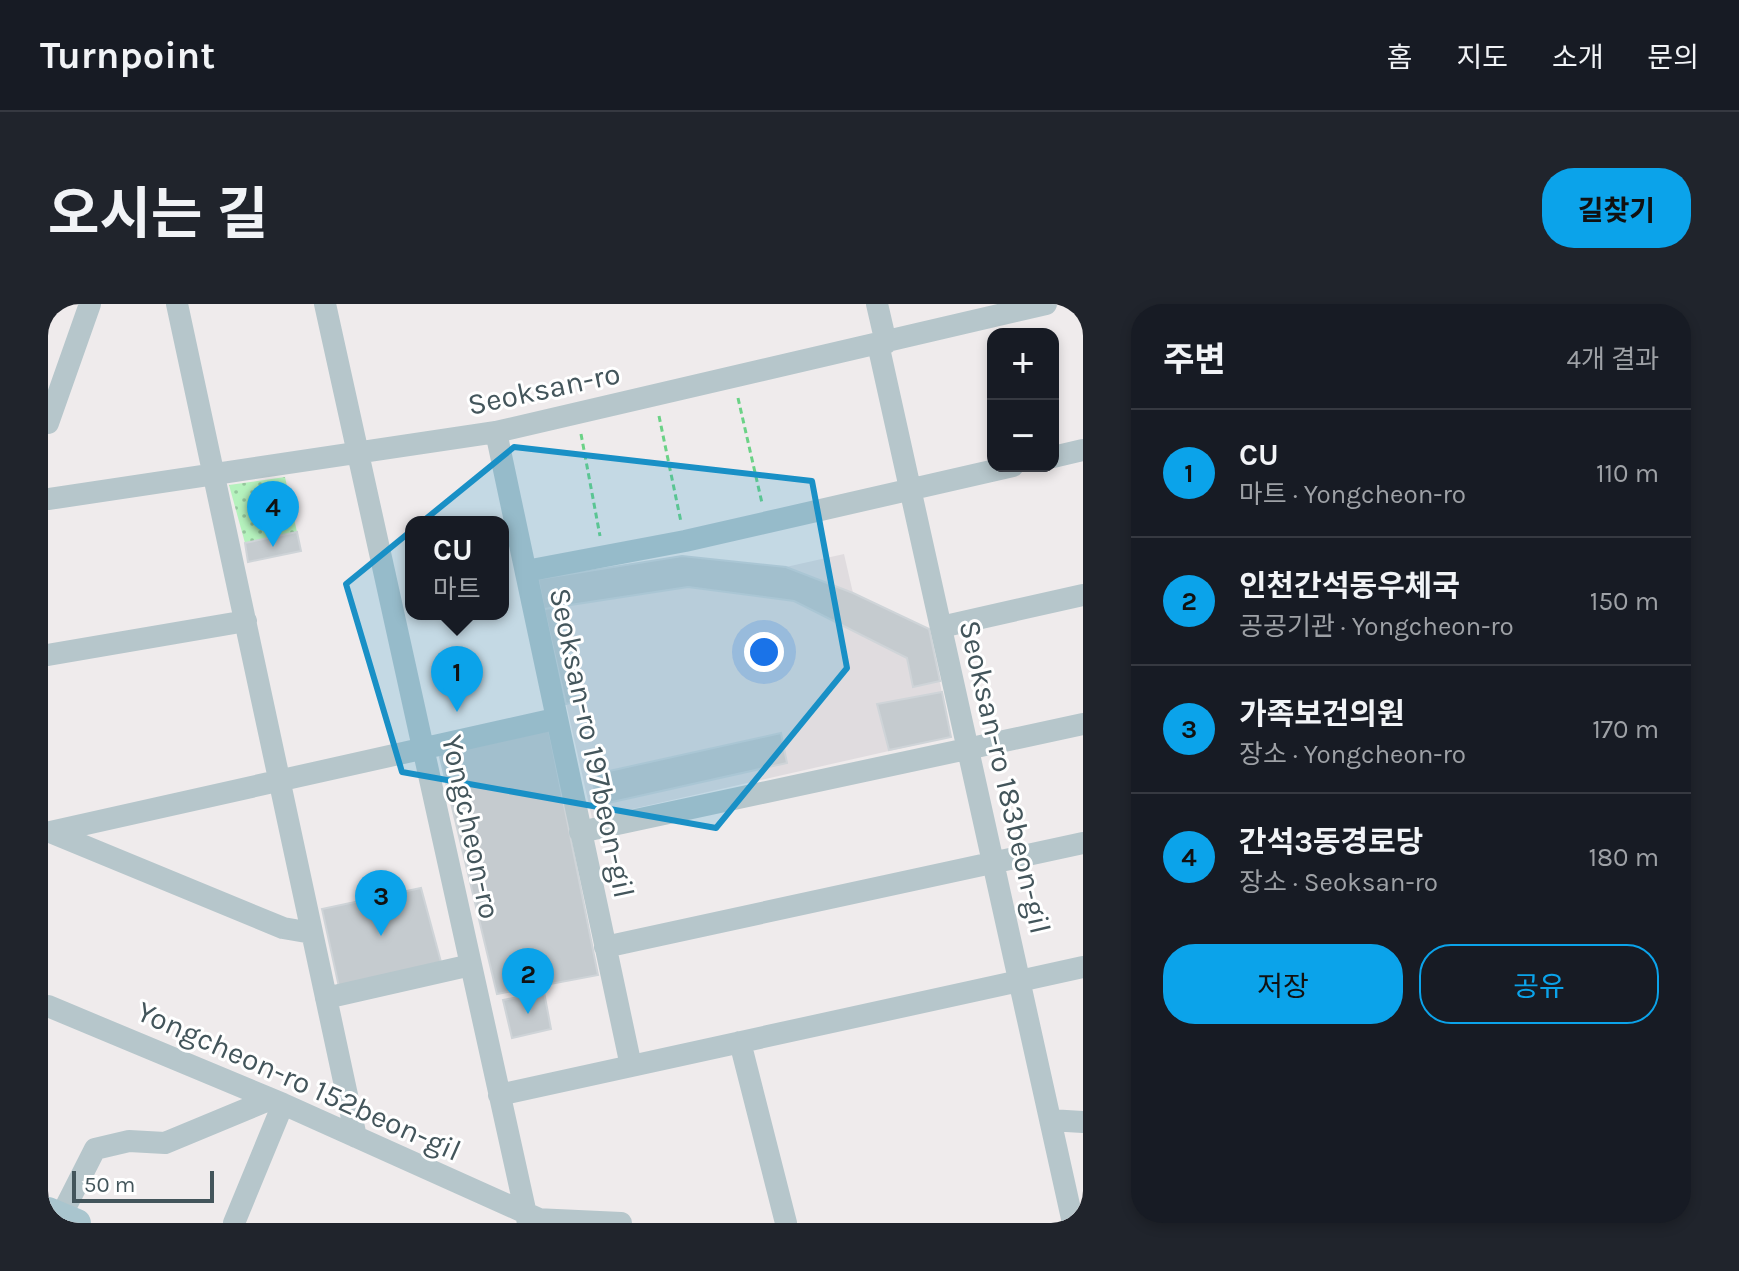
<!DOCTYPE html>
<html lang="ko">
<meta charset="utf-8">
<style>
:root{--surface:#171b24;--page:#20242c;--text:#f1f3f6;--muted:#9ea1a6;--line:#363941;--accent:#0ba3ea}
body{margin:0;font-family:Karla,"Noto Sans KR",sans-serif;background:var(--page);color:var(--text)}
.controls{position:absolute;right:24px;top:24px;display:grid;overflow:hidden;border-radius:16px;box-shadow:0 4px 12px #0003}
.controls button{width:72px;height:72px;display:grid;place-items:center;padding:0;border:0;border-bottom:2px solid var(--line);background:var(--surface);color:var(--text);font:40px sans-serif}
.scale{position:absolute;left:24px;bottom:20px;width:142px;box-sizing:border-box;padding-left:8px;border:4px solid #43555b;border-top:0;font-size:22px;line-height:28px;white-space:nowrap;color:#43555b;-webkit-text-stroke:6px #fff;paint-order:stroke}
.you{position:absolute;left:716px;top:348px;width:28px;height:28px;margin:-20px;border:6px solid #fff;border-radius:50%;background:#1a73e8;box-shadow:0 0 0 12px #1a73e833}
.badge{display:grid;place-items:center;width:52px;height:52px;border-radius:50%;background:var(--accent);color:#111;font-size:26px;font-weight:700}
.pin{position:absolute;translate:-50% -66px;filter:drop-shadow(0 2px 4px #0008)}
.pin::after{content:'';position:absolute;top:42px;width:28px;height:24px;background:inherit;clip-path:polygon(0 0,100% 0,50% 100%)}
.popup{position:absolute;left:357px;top:212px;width:104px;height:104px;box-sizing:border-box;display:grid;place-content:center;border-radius:16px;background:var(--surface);filter:drop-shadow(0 2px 6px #0005);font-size:26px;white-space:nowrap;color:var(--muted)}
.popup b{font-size:30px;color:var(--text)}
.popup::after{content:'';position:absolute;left:50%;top:100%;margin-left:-16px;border:16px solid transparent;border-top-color:var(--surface)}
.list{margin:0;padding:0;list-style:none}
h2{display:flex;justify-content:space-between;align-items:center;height:104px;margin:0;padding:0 32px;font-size:34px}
h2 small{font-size:26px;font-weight:400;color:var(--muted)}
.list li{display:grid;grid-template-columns:52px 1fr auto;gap:24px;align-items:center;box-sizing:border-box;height:128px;padding:0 32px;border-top:2px solid var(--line)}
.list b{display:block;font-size:30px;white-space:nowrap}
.list p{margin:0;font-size:26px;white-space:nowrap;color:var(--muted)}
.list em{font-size:26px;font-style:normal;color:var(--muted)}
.actions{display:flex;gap:16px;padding:24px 32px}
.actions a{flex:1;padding:18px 0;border:2px solid var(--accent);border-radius:32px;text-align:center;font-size:28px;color:var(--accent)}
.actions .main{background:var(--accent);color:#111}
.map{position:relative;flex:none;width:1035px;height:919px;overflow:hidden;border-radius:32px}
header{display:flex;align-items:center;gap:48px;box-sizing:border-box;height:112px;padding:0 40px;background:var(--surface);border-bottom:2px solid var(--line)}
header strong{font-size:38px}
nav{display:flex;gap:44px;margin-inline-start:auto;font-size:28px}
.intro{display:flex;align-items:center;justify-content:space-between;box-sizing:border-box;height:192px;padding:0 48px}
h1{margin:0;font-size:56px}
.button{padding:20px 36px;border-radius:32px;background:var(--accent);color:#111;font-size:28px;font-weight:700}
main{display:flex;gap:48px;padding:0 48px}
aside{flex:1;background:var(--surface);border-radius:32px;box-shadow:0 4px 12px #0003}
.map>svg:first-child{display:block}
</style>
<header>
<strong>Turnpoint</strong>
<nav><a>홈</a><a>지도</a><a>소개</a><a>문의</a></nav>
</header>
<div class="intro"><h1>오시는 길</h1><a class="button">길찾기</a></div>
<main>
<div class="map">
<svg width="1035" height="919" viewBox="0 0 1035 919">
<defs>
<pattern id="park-dots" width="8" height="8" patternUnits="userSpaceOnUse" patternTransform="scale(2)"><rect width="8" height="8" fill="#b5f2bd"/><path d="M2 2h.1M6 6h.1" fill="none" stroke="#95c79d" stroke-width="1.8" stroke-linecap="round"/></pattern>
</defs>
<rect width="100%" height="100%" fill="#efebec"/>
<path fill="#e0dcdf" d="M796,250L805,289L881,325L903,433L544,514L490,275L634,252L738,263Z"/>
<path fill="url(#park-dots)" d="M237,173L249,228L197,239L181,181Z"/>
<path fill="#c5cbcf" stroke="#cfd4d8" stroke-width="2" d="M249,228L253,247L200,258L197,239Z
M634,252L738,263L805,289L881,325L892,377L865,383L859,354L746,297L640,283L496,305L490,275Z
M511,303L531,397L518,400L496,305Z
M894,388L903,433L841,446L829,400Z
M501,426L550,671L449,690L391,449Z
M733,429L739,459L551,501L543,471Z
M373,584L393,658L291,683L274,605Z
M496,688L503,725L464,734L455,696Z"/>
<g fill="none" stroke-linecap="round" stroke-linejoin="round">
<path stroke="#6bd286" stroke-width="3" stroke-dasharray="6 4" stroke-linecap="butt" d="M690,94L714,199
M611,112L633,218
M533,130L552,232"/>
<path stroke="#b6c6cb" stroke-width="22" d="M129,0L308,833
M277,0L480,919
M829,0L838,39
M830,40L1025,919
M0,119L42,0
M448,128L583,762
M1005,153L1035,146
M0,195L448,128L998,0
M478,267L637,237L965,162
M893,323L1035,291
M0,351L198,317
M2,528L507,415
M2,528L235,624L264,629
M532,528L1035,420
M557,643L1035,539
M278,694L423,661
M0,702L235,800L500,919
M692,738L738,919
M451,791L1035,663
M1002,816L1035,818
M13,912L47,845L81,837L117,839L223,795
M487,915L573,919
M186,919L235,800"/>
<path stroke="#a9c5ce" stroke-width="28" d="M0,907L29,919"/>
</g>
<path fill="#1990c6" fill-opacity="0.2" stroke="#1990c6" stroke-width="6" stroke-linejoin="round" d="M466,143L764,177L799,364L668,524L354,468L298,280Z"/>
<g text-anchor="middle" stroke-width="6" stroke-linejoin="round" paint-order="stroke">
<g font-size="30" fill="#43555b" stroke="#fff">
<text transform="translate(496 85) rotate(-12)" y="10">Seoksan-ro</text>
<text transform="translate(544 439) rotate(78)" y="10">Seoksan-ro 197beon-gil</text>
<text transform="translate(957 473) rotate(77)" y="10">Seoksan-ro 183beon-gil</text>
<text transform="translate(423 523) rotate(78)" y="10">Yongcheon-ro</text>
<text transform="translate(251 777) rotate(24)" y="10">Yongcheon-ro 152beon-gil</text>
</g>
</g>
</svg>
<div class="controls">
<button>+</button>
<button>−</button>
</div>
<div class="scale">50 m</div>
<div class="you"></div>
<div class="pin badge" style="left:409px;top:408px">1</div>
<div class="popup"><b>CU</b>마트</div>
<div class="pin badge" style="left:480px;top:710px">2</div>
<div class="pin badge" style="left:333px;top:632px">3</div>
<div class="pin badge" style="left:225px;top:243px">4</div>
</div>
<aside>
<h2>주변<small>4개 결과</small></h2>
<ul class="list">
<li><span class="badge">1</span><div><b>CU</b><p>마트 · Yongcheon-ro</p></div><em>110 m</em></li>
<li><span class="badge">2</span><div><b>인천간석동우체국</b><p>공공기관 · Yongcheon-ro</p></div><em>150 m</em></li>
<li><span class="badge">3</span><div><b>가족보건의원</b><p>장소 · Yongcheon-ro</p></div><em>170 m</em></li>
<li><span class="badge">4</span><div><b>간석3동경로당</b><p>장소 · Seoksan-ro</p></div><em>180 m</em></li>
</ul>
<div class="actions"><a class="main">저장</a><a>공유</a></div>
</aside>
</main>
